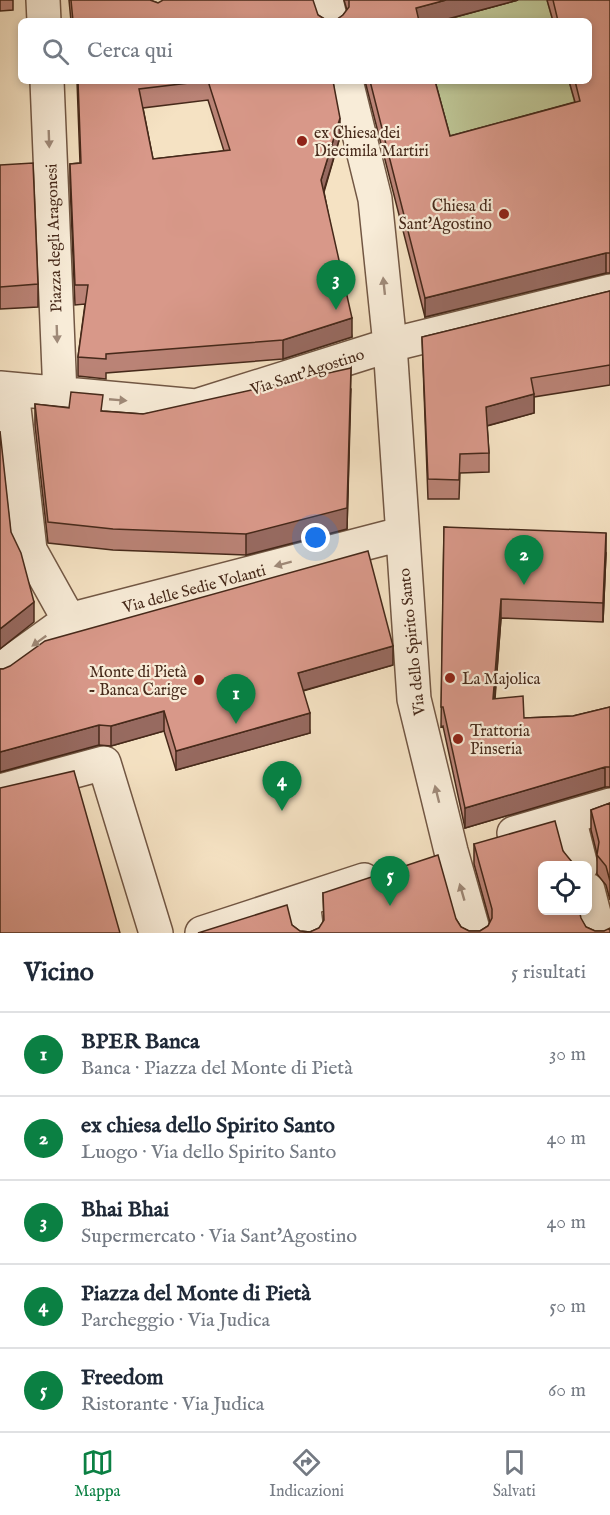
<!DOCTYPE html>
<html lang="it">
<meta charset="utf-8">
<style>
:root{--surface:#fff;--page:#f6f6f7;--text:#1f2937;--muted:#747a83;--line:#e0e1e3;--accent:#0b8043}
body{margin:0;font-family:"IM FELL English",serif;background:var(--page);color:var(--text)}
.controls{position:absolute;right:18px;bottom:18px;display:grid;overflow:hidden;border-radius:9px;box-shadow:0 3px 9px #0003}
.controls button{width:54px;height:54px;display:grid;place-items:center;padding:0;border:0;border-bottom:2px solid var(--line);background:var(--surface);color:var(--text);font:30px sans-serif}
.you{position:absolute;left:316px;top:538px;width:21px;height:21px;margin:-15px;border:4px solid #fff;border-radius:50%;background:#1a73e8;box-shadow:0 0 0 9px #1a73e833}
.badge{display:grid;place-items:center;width:39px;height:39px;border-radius:50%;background:var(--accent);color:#fff;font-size:20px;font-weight:700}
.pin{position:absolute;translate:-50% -50px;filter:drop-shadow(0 2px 3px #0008)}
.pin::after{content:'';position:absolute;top:32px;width:21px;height:18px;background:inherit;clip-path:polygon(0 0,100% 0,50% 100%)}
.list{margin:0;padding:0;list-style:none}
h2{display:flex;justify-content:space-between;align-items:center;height:78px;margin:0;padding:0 24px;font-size:26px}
h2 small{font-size:20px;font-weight:400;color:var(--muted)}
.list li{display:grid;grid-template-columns:39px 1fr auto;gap:18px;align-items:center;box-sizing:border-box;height:84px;padding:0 24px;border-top:2px solid var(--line)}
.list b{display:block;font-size:22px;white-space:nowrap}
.list p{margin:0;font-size:20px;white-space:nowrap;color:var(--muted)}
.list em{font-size:20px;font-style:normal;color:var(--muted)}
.icon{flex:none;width:33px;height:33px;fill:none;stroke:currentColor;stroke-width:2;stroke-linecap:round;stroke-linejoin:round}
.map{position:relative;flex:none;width:610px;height:933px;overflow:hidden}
.search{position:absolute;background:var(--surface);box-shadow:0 3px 9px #0003;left:18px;right:18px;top:18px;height:66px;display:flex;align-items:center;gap:15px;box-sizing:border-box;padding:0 21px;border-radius:9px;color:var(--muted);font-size:22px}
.sheet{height:498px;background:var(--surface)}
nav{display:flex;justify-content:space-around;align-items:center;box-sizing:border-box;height:84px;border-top:2px solid var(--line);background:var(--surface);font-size:16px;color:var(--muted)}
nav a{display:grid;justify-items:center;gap:3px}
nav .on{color:var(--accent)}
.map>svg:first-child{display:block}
</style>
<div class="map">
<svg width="610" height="933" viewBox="0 0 610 933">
<rect width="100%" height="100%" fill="#f5e2c3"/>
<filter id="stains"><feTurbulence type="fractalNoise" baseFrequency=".00333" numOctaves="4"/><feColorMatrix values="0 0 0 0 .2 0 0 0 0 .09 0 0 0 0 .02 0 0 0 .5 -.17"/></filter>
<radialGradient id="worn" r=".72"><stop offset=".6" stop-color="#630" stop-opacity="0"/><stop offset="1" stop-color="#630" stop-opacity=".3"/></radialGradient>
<path fill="#bcc393" stroke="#817656" stroke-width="1.5" d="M518,0H547L553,21H441Z
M430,81H569L580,121L450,155Z"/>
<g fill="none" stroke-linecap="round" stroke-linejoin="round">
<g stroke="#725744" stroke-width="36">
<path id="street" d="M43,0L44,21
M326,0L331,21
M47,81L60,395
M346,81L375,199L390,345L414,699L451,851L474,933
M0,388L196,406L390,345L610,291
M12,390L30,550L69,620
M0,670L69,620L401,534
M0,791L104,763L156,933
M569,818L581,866
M514,833L610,805
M588,890L599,933
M303,901L307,933
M202,933L364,880"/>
</g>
<use href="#street" stroke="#f8ecd8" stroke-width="33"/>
</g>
<path fill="#ba8376" stroke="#46291a" stroke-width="1.5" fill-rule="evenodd" d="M0,0H13V10L0,11Z
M69,0H150L158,3L318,15L326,20H336L343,15L347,10L344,0H518L441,21H71Z
M547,0H610V273H606L425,317L365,81H435L450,136L575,102L569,81H589V21H553Z
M77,81H333L340,137L324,192L352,337L283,359L106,373V379L78,376V357L85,304L75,305L70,183V164L80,163ZM208,100L224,151L153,159L143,108Z
M0,165L38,284V307L0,309Z
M610,291V385L534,397V413L487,426L489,453V472L460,473L459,499H428L422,337Z
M351,389L347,529L246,555L113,550L48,543L35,425V404L103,411L143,414Z
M444,527L606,553L603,622L501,618L495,699L524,718L573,716L610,707V787H605L465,828L443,726L441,727Z
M393,665L303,691L310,733L176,770L164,731L111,746L99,745L0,772V669Z
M610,803V900L606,885L597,874V854L591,830V810Z
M474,844L563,851L572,866H543L586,927L595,931H604L610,933H198L292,925L300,931L310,932L319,928L324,921L323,893L456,919L461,927L469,931H480L488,926L490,922L474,864Z"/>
<path fill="#976a60" stroke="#46291a" stroke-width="1.5" d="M446,0H518L440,21H416V8Z
M340,118V137L321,200V180Z
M606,253V273L425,317V298Z
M352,318V337L283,359V340Z
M351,368L347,529L246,555V534Z
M534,394V413L486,426V407Z
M606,533V553L603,622V603Z
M501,599V618L493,719V699Z
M34,602V622L0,649V629Z
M393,646V665L298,692V673Z
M164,711V731L111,746V726Z
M310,713V733L176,770V751Z
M99,725V745L0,772V752Z
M605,767V787L465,828V808Z"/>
<path fill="#d89889" stroke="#46291a" stroke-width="1.5" d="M71,0H150L158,3L163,0H313L318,15L326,20H336L343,15L349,7V0H446L416,8L419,21H73Z
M553,0H610V253H606L425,298L370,81H435L450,136L580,101L575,81H589V21H558Z
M78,81H206L139,89L153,159L230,150L208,81H333L340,118L321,180L352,318L283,340L106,354V359L78,357L88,285H75L70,164L81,163Z
M33,163L38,284L0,287V165Z
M610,291V365L531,378L534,394L486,407L489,453L460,454L459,480L428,479L422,337Z
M351,368L347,508L246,534L113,529L48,522L35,404L69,408L71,392L103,395L101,411L143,414Z
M0,431L11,532L21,553L34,602L0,629Z
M444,527L606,533L603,603L501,599L493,699L523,696L524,718L573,716L610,707V767H605L465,808L443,707H441Z
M368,551L393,646L298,673L310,713L176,751L164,711L111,726L99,725L0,752V669H3L10,666L45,641Z
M74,771L120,933H0V788Z
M610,803V881L606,866L597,855L599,842L591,810Z
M555,821L563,851L572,862L571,866H543V910H579L581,918L586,927L595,931H604L610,928V933H198L287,905L292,925L300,931L310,932L319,928L324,920L323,893L438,855L456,919L461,927L469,931H480L488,926L492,918V909L474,844Z"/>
<defs><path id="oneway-solid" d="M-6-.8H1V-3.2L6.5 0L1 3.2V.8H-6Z" transform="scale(1.5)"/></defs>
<g fill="#9f8a79">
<use href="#oneway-solid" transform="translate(49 139) rotate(88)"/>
<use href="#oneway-solid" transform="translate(384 286) rotate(-96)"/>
<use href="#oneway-solid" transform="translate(57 334) rotate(88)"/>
<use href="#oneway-solid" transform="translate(118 400) rotate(5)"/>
<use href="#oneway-solid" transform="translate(283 564) rotate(165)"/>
<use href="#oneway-solid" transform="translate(39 641) rotate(144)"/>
<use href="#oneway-solid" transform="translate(437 794) rotate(-104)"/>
<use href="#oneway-solid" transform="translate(462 892) rotate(-106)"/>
</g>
<g fill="#8f2418" stroke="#f8ecd8" stroke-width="2">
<circle cx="302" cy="141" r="6"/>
<circle cx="504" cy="214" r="6"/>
<circle cx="450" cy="678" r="6"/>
<circle cx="199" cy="680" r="6"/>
<circle cx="458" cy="739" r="6"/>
</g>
<g text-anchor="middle" stroke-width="4.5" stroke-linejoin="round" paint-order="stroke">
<g font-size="16" fill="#46291a" stroke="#f8ecd8" text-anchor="start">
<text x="314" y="138">ex Chiesa dei<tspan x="314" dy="18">Diecimila Martiri</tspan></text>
<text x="492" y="211" text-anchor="end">Chiesa di<tspan x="492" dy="18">Sant'Agostino</tspan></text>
<text x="187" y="677" text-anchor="end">Monte di Pietà<tspan x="187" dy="18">- Banca Carige</tspan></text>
<text x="462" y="684">La Majolica</text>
<text x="470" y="736">Trattoria<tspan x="470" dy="18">Pinseria</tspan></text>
</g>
<g font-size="16" fill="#46291a" stroke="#f8ecd8">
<text transform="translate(53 238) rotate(-92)" y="6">Piazza degli Aragonesi</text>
<text transform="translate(307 371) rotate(-18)" y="6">Via Sant'Agostino</text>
<text transform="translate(194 588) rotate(-15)" y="6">Via delle Sedie Volanti</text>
<text transform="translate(411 642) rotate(-96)" y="6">Via dello Spirito Santo</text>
</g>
</g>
<rect width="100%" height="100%" filter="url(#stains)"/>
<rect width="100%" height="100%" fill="url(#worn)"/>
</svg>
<div class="controls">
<button><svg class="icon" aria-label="locate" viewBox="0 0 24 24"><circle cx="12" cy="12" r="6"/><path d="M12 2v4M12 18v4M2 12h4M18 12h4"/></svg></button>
</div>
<div class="you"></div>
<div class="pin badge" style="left:236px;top:724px">1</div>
<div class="pin badge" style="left:524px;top:585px">2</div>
<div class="pin badge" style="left:336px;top:310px">3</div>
<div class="pin badge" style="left:282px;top:811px">4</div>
<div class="pin badge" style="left:390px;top:906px">5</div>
<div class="search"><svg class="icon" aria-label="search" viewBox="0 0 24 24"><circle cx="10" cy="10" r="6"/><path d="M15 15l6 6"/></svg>Cerca qui</div>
</div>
<section class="sheet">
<h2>Vicino<small>5 risultati</small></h2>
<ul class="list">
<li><span class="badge">1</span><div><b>BPER Banca</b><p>Banca · Piazza del Monte di Pietà</p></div><em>30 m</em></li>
<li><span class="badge">2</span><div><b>ex chiesa dello Spirito Santo</b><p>Luogo · Via dello Spirito Santo</p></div><em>40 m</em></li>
<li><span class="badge">3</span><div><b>Bhai Bhai</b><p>Supermercato · Via Sant'Agostino</p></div><em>40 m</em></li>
<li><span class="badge">4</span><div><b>Piazza del Monte di Pietà</b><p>Parcheggio · Via Judica</p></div><em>50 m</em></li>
<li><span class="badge">5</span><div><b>Freedom</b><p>Ristorante · Via Judica</p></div><em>60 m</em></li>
</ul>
</section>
<nav>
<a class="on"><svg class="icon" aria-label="map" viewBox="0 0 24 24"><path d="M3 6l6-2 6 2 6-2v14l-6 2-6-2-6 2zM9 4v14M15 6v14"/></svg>Mappa</a>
<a><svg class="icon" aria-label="directions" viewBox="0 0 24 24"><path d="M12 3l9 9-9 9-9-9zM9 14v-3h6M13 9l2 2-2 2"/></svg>Indicazioni</a>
<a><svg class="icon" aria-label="saved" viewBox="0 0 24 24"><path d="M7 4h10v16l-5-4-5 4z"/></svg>Salvati</a>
</nav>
